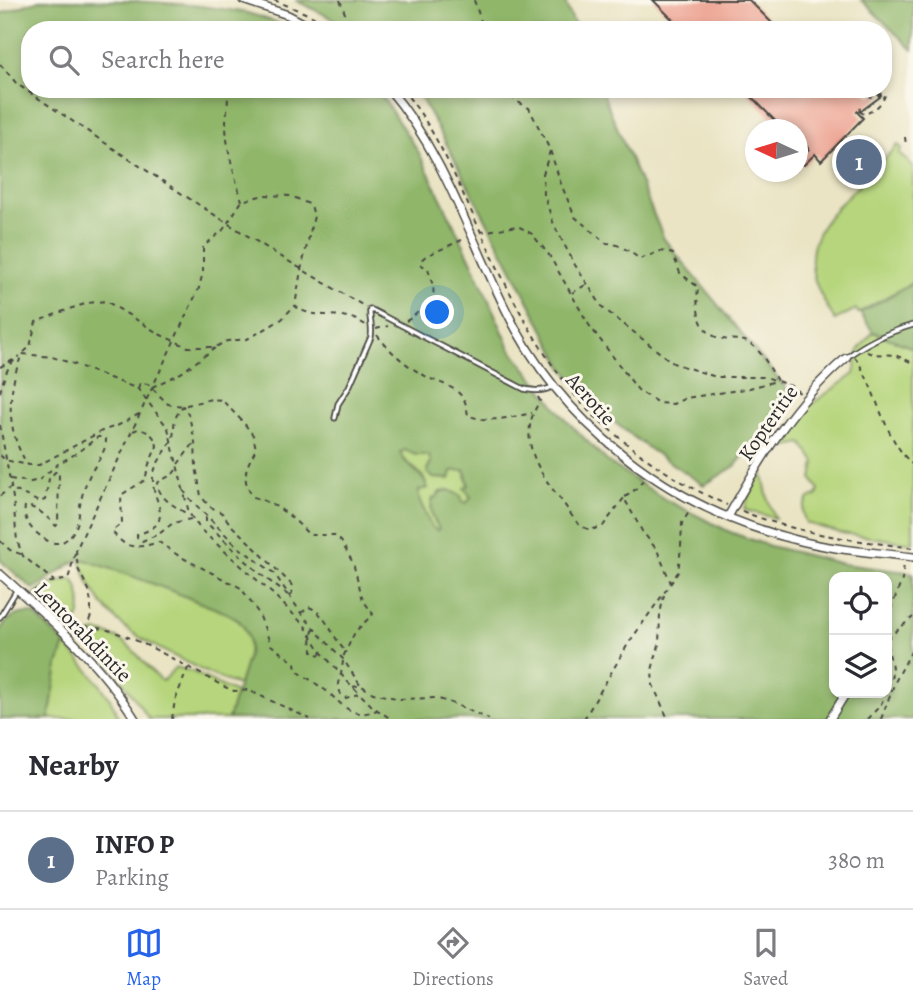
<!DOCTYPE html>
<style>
:root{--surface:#fff;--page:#f2f2f3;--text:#2b2b33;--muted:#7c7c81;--line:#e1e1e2;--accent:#2563eb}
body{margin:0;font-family:Alegreya,serif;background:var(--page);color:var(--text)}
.controls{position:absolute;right:21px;bottom:21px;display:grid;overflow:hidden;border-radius:14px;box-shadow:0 4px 10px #0003}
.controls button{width:63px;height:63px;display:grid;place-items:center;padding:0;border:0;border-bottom:2px solid var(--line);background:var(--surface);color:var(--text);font:35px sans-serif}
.compass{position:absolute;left:745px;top:119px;width:63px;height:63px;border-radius:50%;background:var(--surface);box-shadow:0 4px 10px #0003;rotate:274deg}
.you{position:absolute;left:438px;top:313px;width:24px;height:24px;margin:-18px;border:5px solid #fff;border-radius:50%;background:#1a73e8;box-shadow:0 0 0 10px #1a73e833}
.badge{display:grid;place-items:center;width:46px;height:46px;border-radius:50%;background:var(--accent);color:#fff;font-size:23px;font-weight:700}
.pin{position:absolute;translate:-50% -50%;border:4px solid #fff;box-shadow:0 2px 7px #0006}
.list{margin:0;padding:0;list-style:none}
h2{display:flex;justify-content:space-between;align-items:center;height:91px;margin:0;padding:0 28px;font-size:30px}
h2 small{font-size:23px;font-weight:400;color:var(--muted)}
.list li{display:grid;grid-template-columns:46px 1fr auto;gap:21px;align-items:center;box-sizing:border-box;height:98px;padding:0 28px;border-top:2px solid var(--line)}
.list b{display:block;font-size:26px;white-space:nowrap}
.list p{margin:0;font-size:23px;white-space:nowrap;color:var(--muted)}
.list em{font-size:23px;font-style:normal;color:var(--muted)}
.icon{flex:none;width:38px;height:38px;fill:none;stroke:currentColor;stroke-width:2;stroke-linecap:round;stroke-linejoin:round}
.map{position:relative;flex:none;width:913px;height:719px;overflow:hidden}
.search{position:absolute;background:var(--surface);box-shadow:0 4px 10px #0003;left:21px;right:21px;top:21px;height:77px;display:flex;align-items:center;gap:18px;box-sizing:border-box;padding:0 24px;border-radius:28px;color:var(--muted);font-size:26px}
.sheet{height:189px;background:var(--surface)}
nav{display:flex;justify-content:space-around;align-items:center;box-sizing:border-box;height:98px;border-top:2px solid var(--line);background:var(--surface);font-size:19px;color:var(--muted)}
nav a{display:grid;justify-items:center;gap:4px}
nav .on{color:var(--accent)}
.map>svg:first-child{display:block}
</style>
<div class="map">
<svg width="913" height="719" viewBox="0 0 913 719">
<rect width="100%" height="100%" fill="#fbf7ec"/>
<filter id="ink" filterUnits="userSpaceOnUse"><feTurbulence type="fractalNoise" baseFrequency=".0143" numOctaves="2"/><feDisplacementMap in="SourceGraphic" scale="14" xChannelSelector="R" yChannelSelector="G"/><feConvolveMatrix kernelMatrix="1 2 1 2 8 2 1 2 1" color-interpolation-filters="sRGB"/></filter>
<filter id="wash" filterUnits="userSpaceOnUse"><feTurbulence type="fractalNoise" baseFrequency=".00686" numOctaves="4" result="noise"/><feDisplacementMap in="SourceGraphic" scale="28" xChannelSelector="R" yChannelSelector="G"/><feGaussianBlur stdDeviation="1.57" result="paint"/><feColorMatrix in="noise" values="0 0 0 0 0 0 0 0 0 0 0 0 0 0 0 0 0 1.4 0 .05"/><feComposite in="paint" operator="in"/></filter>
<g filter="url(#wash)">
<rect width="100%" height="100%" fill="#eae4c4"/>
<path fill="#b6d57b" stroke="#708053" stroke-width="2" d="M898,145L902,148L899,153L913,167V282L858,313L856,309L835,320C829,309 821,298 817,286C800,243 827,216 856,188C870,174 884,159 898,145Z
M873,332L913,348V543L841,533L806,523C801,512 803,508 809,498L817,496L819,490L812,479L815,462L802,443L778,448L806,408L854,374L859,349Z
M405,450L416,455H427L429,456L431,462L427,469L433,478L450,479L452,471L465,470L469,486L467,488L471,499L467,503L462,502L461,499L449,490L440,492L437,497L433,499C429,512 433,519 440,529L437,531C429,526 429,521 425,512C421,503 418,502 419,490L428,488C426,484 425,480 423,477C416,467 404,464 400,451Z
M762,471L768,499L775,518L745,510L747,499Z
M80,558L151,582L234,616L244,627L249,641L248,656L239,685C219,680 202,670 184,661C144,641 114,628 92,588C86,579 83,568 80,558Z
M69,579L74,580C81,593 87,620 69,627L50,611L34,594L45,585Z
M98,632C133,638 138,661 162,681C169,678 170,671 176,667L193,672L236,693L228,719H149L114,669L85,635Z
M65,644C80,661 115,697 118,719H49L58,665Z"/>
<path fill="#90b66b" stroke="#5e704b" stroke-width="2" fill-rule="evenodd" d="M39,0C108,0 179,0 247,13C264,18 277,21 292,30H30V89H377L419,153L470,258L510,348L567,421L608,462L666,500L730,532L766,545L843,564L913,573V719H228L248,656C250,643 249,632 239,621C230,612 213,608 201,603C161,586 121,572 80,558L33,589L0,560V14ZM405,450L416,455H427L429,456L431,462L427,472L433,478L450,479L452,471L465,470L469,486L464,488L471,497L467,503L462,502L461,496L449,490L440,492L437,497L433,498C429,511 433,518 439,529L437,531C429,526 429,521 425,513C421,503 418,502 419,490L428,488C421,469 406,469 400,452ZM834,577H887V693H834Z
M295,0H564L577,30H355Z
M861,0H913V50Z
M416,89H601L664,239L793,397L735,466L704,485L648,448L592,405L563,367L448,147Z
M913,283V348L873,332L860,313Z
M27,613L34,614L65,644L58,665L49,719H0V630C7,619 13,615 27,613Z"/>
<g id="blocks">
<path fill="#eda392" d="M653,0H749L779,30H683Z
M744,89H839L842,93L845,89H863L871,97L877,92L878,94L880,92L881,95L879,96L880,97L861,111L860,109L857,112L863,118L821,161L815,154L804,165L798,160L809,149L806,145L803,148L797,142V130H784Z"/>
</g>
</g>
<g filter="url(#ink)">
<use href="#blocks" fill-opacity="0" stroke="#484742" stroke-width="2"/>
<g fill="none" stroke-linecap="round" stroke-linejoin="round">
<g stroke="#484742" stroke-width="7">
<path id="service" d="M846,358C866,342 889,332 913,325
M335,418L338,404L349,387L371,337C373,326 369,321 370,309L524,389C536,391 543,392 554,386
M0,617L16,591"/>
</g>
<g stroke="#484742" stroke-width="10">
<path id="minor" d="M243,0L288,15L316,30
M389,89C442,151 469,235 505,308C560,423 669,508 793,539C832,550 873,552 913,557
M728,517C760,459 795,401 846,358
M0,574C50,618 100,662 135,719
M830,719L846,693"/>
</g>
<path stroke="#484742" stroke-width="2" stroke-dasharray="5 5" stroke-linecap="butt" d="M274,0L310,15L336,30
M340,0L351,30
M474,0L484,30
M0,64L17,84C132,161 245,238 366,307
M226,89C230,100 226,112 226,123C226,150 235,176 242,201
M402,89C437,130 456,180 479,228C508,291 538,353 584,406C591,414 599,420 607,427C644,460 683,485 727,505
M229,94L289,92L297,89
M859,111L864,114C873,112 883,103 885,95L883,93L879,95
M905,137L906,145
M550,151L543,174L544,195L554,225L575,265L603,308L673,363L716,377H766L791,386L801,394
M480,232L518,226L532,234L549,255L589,325L638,390L658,403L673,404L686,398L745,389L777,381C770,368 761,349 747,342C739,338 728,341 719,338C697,331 696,306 698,287L680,273L673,254L661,251L640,259C630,252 619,243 606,243L575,217L561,184L550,150L529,108L516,101L504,89
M572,293L587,284
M406,321C412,318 415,314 421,310C440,296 433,289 428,268L421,265L420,261L426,256L464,239
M376,329L388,326
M377,335C391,353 409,368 429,378C441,384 455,386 463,398C466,402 467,410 468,415C486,424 513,417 532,413
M24,352L30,347L36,322L69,309L88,303L106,301L161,335L188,347H216L227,341L247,339L262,331L282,319L294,306
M867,352L873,354L895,355L913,363
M855,357C878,391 882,436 913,465
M0,367L13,360
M152,387L181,373L215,348
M138,388L140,383L148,384L168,404L183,406L211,399L222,400L243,422L253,435L256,449C246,467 240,478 253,497C276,503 293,517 309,535H333L341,541L353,563L363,600L373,614L355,632L344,655L341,674L338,683L341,696L346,698L358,694
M0,392C4,378 7,364 20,356
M538,397L540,401C516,437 537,470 561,500C567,507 573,520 581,526C584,528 588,529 591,530L603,526L624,498
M139,414L119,425L102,431L39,465H28C5,430 7,392 22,354L52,357L71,363L138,389L168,428L189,513L201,530L275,596L305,626L322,653L346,680L373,707L391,719
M0,425L13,498L17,541L23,556L54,581
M133,431L138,429C148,431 155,435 157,446L149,464L145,480L121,495L122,523L112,531C126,551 138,548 159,542L179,556L241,588L259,614L271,645L295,663L296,670C307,678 319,685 329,693C345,708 354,719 377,710
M0,455L5,460L28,465
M178,464L194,443
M176,470L173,474L157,483C159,499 175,506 187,514
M10,479L31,482L39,480L58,464L75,454L98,437H103L106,440C106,454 93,466 88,479C84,487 82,496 80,505C79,512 79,521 76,527C66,546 54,548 38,534C29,527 23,518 25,506C39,508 47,517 56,526L58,524L59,472H55L49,479L45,500L39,502L12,489
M643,480L636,489L624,498L642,531L657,550L671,583
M183,490L191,500L237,546L274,573L301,613L318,633L343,659L360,685
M0,496L11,487
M742,511C797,534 854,540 913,548
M191,519L173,523L159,534L142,541L137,538V535C144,532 157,528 159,520C163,508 153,495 153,482C152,466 164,455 171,442C175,435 173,428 175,420C176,415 180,410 183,406L189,416L195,442L196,466L201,496L209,506L222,513L231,525L249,542L291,584L293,589L291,597C260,576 232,548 206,522V514
M0,541L10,550L23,555
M32,592L46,583L64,580L69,576L75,553
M664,595L660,614L659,645L652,670L653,685L668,719
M301,613L309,607C326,613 333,638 345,651
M887,619L902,580L904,564
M314,629L311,636L312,651L316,655L321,654
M85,630L91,616V604L89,590L78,569L76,550L199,288L203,272V247L223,230L242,201L264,195L291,196L311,205L314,216L301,270L295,306C311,319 332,312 351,318C356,319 362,323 366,325
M80,636C83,631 86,628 93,628C123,627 195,672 225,687L234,691L248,690L310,719
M887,639L913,617
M887,644C891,666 896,669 887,691
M353,687L360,685L373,693L400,699L436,698L454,704L489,719
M172,719L175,700L188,668
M584,719L628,644L671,583L678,572L681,547L682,523L691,509
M867,719L880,706L886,693
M881,719L895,682L913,648"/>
<use href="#service" stroke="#fff" stroke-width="3.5"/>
<use href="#minor" stroke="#fff" stroke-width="7"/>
</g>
</g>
<g text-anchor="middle" stroke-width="6" stroke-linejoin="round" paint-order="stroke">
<g font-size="21" fill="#2b2b2b" stroke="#fbf7ec">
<text transform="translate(591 399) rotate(48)" y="7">Aerotie</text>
<text transform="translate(768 423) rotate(-55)" y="7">Kopteritie</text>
<text transform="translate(83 632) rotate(46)" y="7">Lentorahdintie</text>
</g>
</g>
</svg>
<div class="controls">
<button><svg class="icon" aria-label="locate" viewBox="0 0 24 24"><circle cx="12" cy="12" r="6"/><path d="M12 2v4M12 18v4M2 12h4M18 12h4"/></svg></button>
<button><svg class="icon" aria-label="layers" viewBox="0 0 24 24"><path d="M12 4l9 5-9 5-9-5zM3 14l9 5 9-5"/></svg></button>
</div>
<svg class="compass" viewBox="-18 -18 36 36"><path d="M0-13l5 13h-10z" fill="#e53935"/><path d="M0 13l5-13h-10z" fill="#7c7c81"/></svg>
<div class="you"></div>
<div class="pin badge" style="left:859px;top:162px;background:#5c6f8a">1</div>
<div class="search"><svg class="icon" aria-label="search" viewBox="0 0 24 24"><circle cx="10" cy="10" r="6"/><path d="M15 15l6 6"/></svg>Search here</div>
</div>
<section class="sheet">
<h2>Nearby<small></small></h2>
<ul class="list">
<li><span class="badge" style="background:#5c6f8a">1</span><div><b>INFO P</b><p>Parking</p></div><em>380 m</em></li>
</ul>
</section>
<nav>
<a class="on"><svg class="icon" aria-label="map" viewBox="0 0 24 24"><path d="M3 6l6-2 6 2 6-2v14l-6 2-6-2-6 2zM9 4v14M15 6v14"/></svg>Map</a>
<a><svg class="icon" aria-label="directions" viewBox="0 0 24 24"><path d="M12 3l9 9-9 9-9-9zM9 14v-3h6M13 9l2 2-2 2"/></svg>Directions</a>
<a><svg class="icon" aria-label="saved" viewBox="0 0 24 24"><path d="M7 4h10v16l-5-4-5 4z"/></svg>Saved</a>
</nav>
